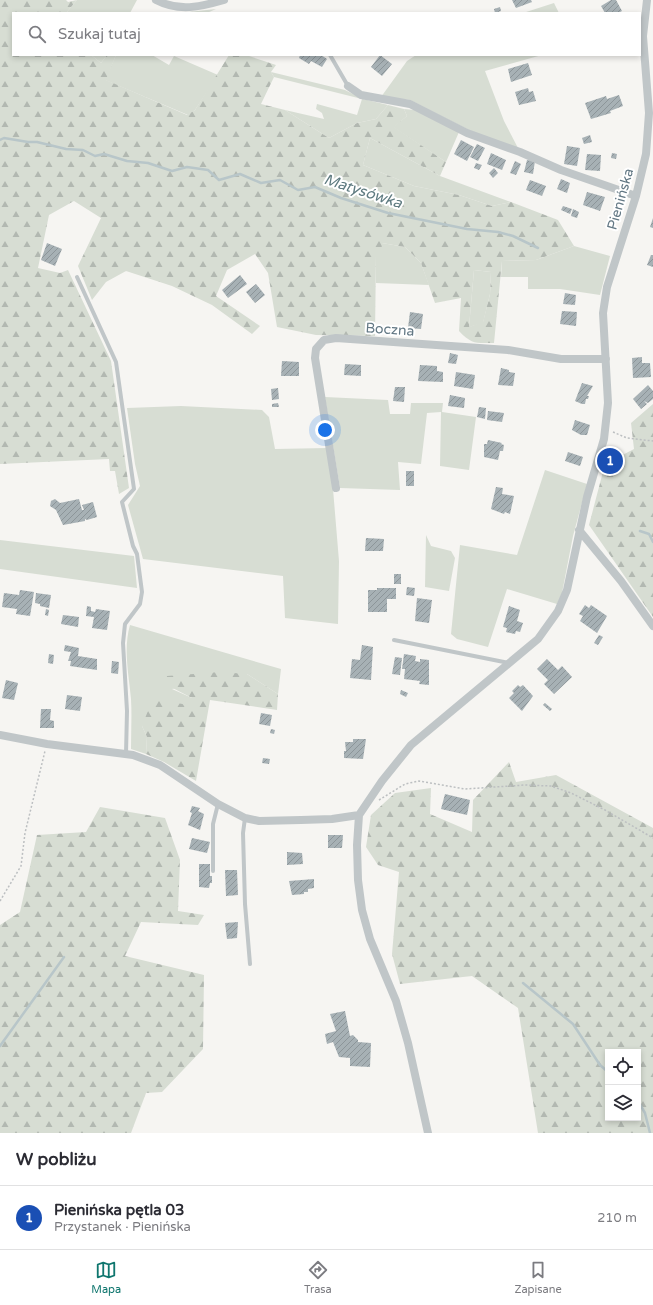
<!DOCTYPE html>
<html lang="pl">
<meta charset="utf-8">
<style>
:root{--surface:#fff;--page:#f7f7f7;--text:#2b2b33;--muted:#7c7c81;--line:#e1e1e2;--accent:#0f766e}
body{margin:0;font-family:"Varela Round",sans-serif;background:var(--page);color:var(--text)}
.controls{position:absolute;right:12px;bottom:12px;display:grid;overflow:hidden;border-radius:0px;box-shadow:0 2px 6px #0003}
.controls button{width:36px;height:36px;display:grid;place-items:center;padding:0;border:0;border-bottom:1px solid var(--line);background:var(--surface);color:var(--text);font:20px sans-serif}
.you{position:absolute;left:325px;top:430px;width:14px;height:14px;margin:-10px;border:3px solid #fff;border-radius:50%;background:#1a73e8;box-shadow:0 0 0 6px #1a73e833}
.badge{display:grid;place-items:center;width:26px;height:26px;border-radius:50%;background:var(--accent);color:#fff;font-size:13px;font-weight:700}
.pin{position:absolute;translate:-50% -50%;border:2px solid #fff;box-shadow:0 1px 4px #0006}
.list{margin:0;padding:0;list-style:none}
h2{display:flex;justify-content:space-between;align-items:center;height:52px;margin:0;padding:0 16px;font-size:17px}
h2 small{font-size:13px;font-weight:400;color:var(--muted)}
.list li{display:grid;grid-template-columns:26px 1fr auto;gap:12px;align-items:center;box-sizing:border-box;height:64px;padding:0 16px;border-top:1px solid var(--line)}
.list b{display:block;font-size:15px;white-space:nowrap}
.list p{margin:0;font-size:13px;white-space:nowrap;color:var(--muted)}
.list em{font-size:13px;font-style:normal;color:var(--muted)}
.icon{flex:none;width:22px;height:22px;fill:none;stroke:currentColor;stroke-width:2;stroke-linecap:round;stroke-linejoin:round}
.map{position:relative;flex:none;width:653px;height:1133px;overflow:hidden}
.search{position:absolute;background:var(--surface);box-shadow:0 2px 6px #0003;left:12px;right:12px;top:12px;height:44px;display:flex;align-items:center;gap:10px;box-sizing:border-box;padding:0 14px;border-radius:0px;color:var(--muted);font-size:15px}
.sheet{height:116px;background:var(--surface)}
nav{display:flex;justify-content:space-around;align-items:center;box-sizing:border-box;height:56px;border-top:1px solid var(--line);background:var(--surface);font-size:11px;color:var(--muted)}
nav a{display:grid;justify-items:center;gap:2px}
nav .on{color:var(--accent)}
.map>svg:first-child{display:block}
</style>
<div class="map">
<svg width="653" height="1133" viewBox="0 0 653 1133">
<defs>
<pattern id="forest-firs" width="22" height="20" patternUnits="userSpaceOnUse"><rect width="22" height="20" fill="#d7ddd3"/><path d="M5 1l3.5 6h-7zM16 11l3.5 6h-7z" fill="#b2b8b1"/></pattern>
<pattern id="building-hatch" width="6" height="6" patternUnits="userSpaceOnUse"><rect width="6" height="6" fill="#a7b1b5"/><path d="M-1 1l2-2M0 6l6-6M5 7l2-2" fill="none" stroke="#8c9599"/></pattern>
</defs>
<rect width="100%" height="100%" fill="#f6f5f2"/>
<path fill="#d7ddd3" d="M77,0H137L130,13H66Z
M554,3L559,13H523Z
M91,55H107L101,63Z
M116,55H152L169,65L174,56L218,75L195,110L188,115L105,80Z
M416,55H542L485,71L504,121L519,150L469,130L410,100L381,97L407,61Z
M271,72L345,90L363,99L388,105L376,119L357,123L329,138L285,110L324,119L322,113L316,109L317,104L357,115L362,99L274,77Z
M404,109L415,110L459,132L446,162L393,127L407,116Z
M370,138L440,176L511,202L492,206L459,195L414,186L363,165Z
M382,243L405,247L421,263L429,285L376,283V255Z
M574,246L610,256L600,295L560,289H528V277H501L502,261L536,260Z
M474,270L491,272L490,294L483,323L469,327Z
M325,397L388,400L390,414H410L411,403H443L442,412L476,417L469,470L440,466L441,412L427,413L421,464L398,462L400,490L340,488Z
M181,406L262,410L269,417L275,449L327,448L333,489L339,561L338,624L285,618L283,576L143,559L128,505L140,486L135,464L127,408Z
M545,470L587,484L573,536L562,593L557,604L507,589L488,647L457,639L451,634L460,545L517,555Z
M426,535L431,546L451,551L455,558L449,591L425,587Z
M0,540L134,556L137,588L0,569Z
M130,625L281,669L278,694L247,674L172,689L192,698V706L142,726L147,737L146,754L131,749C131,732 132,716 131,699C129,675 123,649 130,625Z"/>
<path fill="url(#forest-firs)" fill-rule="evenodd" d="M0,0H66L68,2L77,0L66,13H13V55H91L101,63L107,55H116L106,80L187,115L195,110L229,55H246L276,65L271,72L274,77L261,104L285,110L329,138L357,123L376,119L388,105L404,109L407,116L394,127L446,162L440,176L370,138L363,165L414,186L459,195L492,206L511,202L558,220L574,246L536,260L502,261L494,343C477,343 472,345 459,331L461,298L435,303L421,263L405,247L382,243L381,255H376L375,336L316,335L277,327L268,273L255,254L227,270L216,296L260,326L252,334L212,305L172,286L126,271L106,282L92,300L78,266L101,218L74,201L49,215L38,268L60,273L68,270L111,361L129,488L119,494L115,471H110L109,459L0,464ZM474,270L491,272L490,294L483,322L469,327Z
M216,9L207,13H179Z
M653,404V617L589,525L605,464L634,449L631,423Z
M220,672L247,674L278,694L277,710L210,700L196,781L164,762L146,754L147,737L142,726L153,698L192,706V698L163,683L167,676Z
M509,762L516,782L556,775L653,828V1133H538L518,1008L472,976L400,984L392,954L399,872L378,865L366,847L371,815L395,793L431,788L430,814L472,832L473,800ZM608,1052H638V1118H608Z
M100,807L165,818L180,860L178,911L204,915L198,925L141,922L125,956L204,975L203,1049L162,1092L146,1093L131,1133H0V925L20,912L37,835L86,832Z"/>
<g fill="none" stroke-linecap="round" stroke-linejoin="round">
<path stroke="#b8c6c9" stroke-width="2.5" d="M0,140L4,138L28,142H37L66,149L83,150L95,156L104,154L127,161L148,163L172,171L187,167L208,170L219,180L240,174L261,183L280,180L298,190L315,187L341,198L388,213L467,229L498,232L513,236L538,248
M640,531L649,534L653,542
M523,983L573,1024L600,1065L608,1072
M0,1046L64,957
M638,1101L645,1113L650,1133"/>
</g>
<path fill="url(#building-hatch)" d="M512,0H531L532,2L516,8Z
M611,0H616L622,11L618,13H605L601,6Z
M500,7L501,11L495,13L494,9Z
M300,55H321L327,59L322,67L311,61L309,64L299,58Z
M380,55L392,64L382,76L371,67Z
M528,63L532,75L511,82L508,69Z
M528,88L529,92L533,91L536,101L519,105L515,92Z
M619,95L623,106L610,111L611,113L591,119L585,103L606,96L607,99Z
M590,135L592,142L584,144L582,138Z
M461,140L474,147L467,161L454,154Z
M477,144L485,148L478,161L470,157Z
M567,146L580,148L577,166L564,164Z
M491,153L506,160L502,170L487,164Z
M612,153L617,154L616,159L611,158Z
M587,154L601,155L600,171L585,170Z
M527,160L535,161L533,174L524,172Z
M515,161L521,164L516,175L510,173Z
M476,163L482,165L479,170L474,168Z
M494,168L498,173L493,178L489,173Z
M561,179L570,183L567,193L557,189Z
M530,180L546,186L542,196L526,190Z
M587,192L605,197L600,211L583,205Z
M563,206L572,209L570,214L561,210Z
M573,209L579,212L577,218L571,216Z
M653,218V228L650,227Z
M47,243L62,249L55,266L41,260Z
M651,255H653V267L647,265Z
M240,275L247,284L228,298L222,290Z
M256,284L265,295L255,303L246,292Z
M565,293L576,295L575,305L563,304Z
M562,311L577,312L576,326L560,324Z
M410,312L423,314L421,329L408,328Z
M389,327H396L395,332H389Z
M450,353L458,355L456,364L448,363Z
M642,357V363H650L651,377L633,378L632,358Z
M282,361L299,362V376H281Z
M345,364L361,365V376L344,375Z
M420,365L437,366V371L443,372V382L418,381Z
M501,368L509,370V372L515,373L513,386L498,385Z
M456,372L475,375L473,389L454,386Z
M582,383L593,386L587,396H589L588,399H586L585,404H582L575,401Z
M648,385L653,391V399L648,403L644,401L647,404L641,409L633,399Z
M395,387H405L404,402L393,401Z
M278,388L279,399L272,400L271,389Z
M450,395L465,398L464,408L448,406Z
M278,403L279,407H272V404Z
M479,407L486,408L485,419L477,417Z
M488,411L504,413L502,422L487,420Z
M575,420L590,425L587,435H581L572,430Z
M488,440L502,443L501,444L504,445L503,451H500L498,460L484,457V444H487Z
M568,452L583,457L580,466L565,461Z
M406,471H414V486H406Z
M496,487L503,488L502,494L514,496L510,514L505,512L504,514L491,509Z
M55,499L60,503L79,499L82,510H84L82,505L93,502L97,517L87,520L85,519V521L63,525L56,510L50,506L51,501Z
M366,538L384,539L383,551H365Z
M394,574H401V584H394Z
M407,587L415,588L414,596L406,595Z
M377,588H396V599H387V612H368V590H377Z
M20,590L34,592L30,616L16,614L17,609L2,607L4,593L19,595Z
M36,593L51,595L49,608L40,606V604L35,603Z
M417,598L432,600L429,623L415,621Z
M585,605L589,608L591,605L607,616L597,633L580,621L583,616L579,614Z
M87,606L91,607V611L95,612L96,609L110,611L107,630L92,628L94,617L86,616Z
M509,606L520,610L517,621L523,623L520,632L516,631L515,634L506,632L507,628L503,627Z
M46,609L49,610L48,616L45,615Z
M63,615L79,617L78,627L61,624Z
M599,635L603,637L598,645L594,643Z
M65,645L79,648L78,656L97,659V670L70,666L71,661H68L71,652L64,651Z
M362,645L373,647L371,680L350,678L352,659L360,660Z
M49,654L54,655L53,664L48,663Z
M404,654L416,656L415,661L420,662V659L429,660V685L419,684L420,681L404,679L405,669H402Z
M395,657L402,658L400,675L392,674Z
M547,659L558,670L562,666L572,677L554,694L544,684L548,680L537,669Z
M112,661L119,662L118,674L111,673Z
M6,680L18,683L14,700L2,698Z
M518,685L520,687L523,685L533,696L522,711L509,698L514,693L512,691Z
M401,690L408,693L406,697L400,694Z
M67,695L82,697L80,711L65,709Z
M545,703L552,709L550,711L543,705Z
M41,709H51L50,720L54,721V728H40Z
M261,713L272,715L270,726L259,724Z
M271,729L275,730L274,734L270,733Z
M353,739H366L363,759L344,758V751H346L345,742H353Z
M263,758L270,759L269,764L262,763Z
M445,794L470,800L467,815L441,809Z
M192,806L200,808L198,811L204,814L200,830L188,825L192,813L190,812Z
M328,835H343L342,848H328Z
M192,838L210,842L207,853L189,849Z
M287,852L302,853L303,864L287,865Z
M199,864H210V876H212V883H210L209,888L199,887Z
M225,870H237L238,895L226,896Z
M314,879V888L308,889V892H304V894L292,895L289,881Z
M238,922L237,938L227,939L225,923Z
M345,1011L350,1036L353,1035L358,1040V1042L371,1043L370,1067L350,1066V1058L339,1057L333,1042L327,1044L325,1034L336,1031L330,1014Z"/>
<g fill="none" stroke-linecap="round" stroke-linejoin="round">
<path stroke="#bcbfc1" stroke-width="1.5" stroke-dasharray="2 2" stroke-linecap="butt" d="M613,432L627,438L653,441
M379,800L405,784L419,781L465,789L525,785L551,786L571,793L605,810L653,838
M0,901L21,866L25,833L45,751"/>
<path stroke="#c0c6c8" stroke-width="4" d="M330,55L348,86
M77,277L116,362L134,489L122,502L133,546L137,554L142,592L140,604L125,624L123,643L127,711L126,754
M394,640L509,663
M245,818L243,833L245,904L250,964
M213,871V824L218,804"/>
<path stroke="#c0c6c8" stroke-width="8" d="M156,0C179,12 200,7 224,0
M348,86L361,95L410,104L467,133L520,152L561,170L636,196
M336,488L315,358L316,349L324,340L336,338L508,350L561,359H606
M579,530L621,581L653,626
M0,735L47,744L133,755L160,765L218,804L245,818L259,821L301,820L332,819L359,815
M428,1133L408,1043L396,1001L370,939L362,910L358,880L357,845L359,815L382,781L411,745L538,639L558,611L567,590L587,497L604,439L608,403L603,313L607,287L636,196L646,154L649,113L643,36L647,0"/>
</g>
<g text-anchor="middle" stroke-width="4" stroke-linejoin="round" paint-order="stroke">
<g font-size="14" fill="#637884" stroke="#fff">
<text transform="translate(620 199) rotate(-74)" y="5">Pienińska</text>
<text transform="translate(390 329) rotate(4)" y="5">Boczna</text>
</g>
<g font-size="15" font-style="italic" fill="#5f7b81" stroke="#fff">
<text transform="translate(363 191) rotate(18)" y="5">Matysówka</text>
</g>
</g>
</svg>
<div class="controls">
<button><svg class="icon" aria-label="locate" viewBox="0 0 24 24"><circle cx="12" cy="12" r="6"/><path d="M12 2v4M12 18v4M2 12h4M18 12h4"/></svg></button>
<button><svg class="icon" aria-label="layers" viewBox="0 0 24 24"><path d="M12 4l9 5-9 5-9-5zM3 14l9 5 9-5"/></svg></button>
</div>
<div class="you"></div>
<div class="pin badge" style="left:610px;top:461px;background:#1a4fb4">1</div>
<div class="search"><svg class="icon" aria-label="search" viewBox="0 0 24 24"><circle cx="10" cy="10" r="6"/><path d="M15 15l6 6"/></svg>Szukaj tutaj</div>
</div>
<section class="sheet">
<h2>W pobliżu<small></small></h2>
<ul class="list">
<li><span class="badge" style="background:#1a4fb4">1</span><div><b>Pienińska pętla 03</b><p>Przystanek · Pienińska</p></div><em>210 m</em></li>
</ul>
</section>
<nav>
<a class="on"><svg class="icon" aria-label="map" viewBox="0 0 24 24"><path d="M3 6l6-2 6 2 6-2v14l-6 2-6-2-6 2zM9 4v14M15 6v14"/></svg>Mapa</a>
<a><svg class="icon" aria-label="directions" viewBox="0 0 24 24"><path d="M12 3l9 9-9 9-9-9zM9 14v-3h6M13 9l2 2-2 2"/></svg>Trasa</a>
<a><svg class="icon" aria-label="saved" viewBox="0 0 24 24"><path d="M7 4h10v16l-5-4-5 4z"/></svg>Zapisane</a>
</nav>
